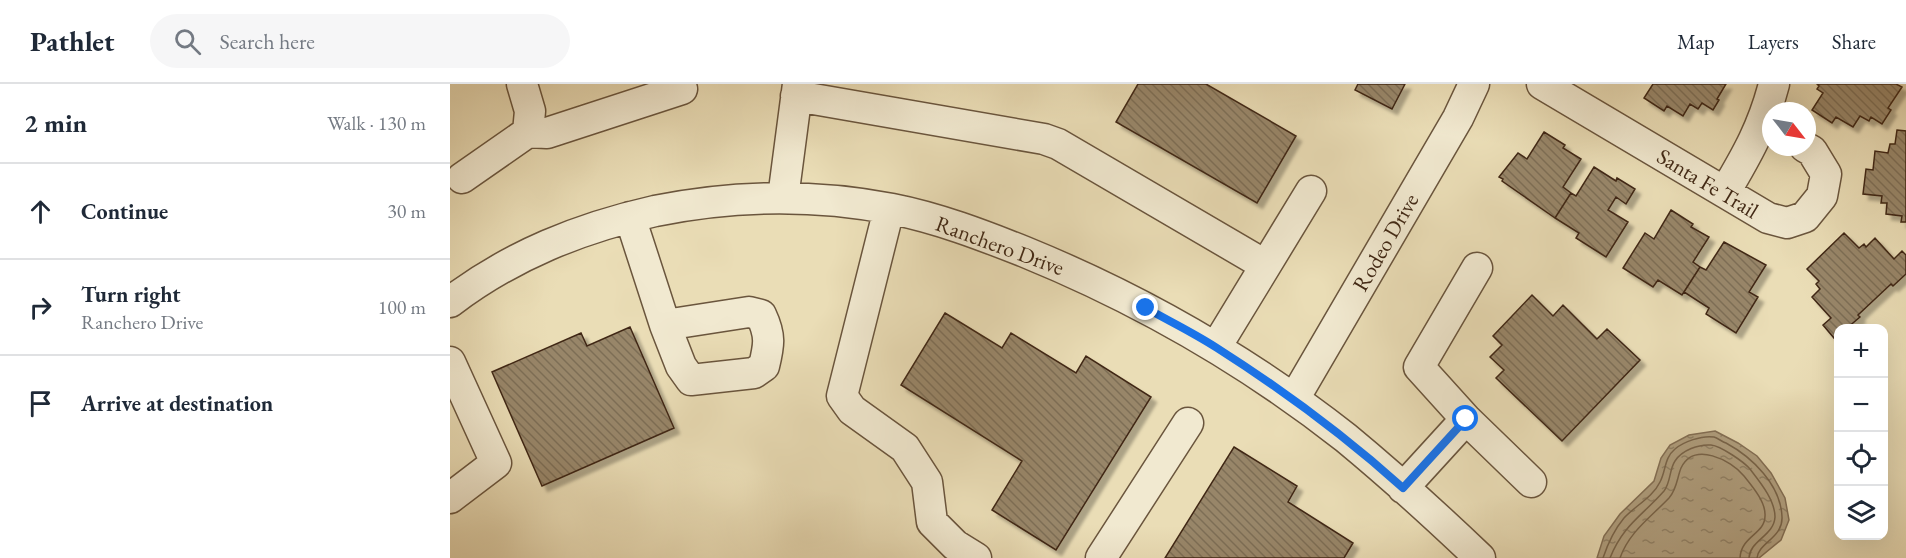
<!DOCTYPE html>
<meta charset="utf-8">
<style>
:root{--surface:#fff;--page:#f6f6f7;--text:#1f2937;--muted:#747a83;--line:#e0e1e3}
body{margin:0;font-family:"EB Garamond",serif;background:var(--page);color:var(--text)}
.controls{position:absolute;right:18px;bottom:18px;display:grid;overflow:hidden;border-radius:12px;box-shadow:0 6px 24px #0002}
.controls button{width:54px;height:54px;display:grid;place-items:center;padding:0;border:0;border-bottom:2px solid var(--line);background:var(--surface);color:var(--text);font:30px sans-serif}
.compass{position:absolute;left:1312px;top:18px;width:54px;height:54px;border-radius:50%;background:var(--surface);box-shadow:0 6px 24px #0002;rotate:121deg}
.stop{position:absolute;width:18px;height:18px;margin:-14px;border:4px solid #1a73e8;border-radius:50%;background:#fff}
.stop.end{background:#1a73e8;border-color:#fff;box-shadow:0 2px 6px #0008}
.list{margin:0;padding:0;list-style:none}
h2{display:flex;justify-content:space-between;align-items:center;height:78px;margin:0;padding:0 24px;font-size:26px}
h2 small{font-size:20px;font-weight:400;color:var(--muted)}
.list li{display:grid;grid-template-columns:39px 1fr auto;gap:18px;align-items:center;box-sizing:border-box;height:96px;padding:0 24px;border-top:2px solid var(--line)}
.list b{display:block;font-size:22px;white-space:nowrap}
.list p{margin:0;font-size:20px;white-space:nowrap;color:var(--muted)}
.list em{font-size:20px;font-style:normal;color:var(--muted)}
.icon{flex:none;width:33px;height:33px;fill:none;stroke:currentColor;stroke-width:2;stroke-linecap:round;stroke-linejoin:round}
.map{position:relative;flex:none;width:1456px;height:474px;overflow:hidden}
header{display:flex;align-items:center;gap:36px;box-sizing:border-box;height:84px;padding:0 30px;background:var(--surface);border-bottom:2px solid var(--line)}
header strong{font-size:28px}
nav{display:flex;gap:33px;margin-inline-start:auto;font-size:21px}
.search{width:420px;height:54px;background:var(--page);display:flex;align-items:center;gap:15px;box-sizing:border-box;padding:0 21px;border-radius:33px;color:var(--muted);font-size:22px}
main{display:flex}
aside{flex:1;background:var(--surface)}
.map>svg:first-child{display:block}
</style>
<header>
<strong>Pathlet</strong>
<div class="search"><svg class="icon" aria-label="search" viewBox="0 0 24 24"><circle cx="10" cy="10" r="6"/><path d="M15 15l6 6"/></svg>Search here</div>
<nav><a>Map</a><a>Layers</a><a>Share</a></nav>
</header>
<main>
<aside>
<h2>2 min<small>Walk · 130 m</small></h2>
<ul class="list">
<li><svg class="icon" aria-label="ahead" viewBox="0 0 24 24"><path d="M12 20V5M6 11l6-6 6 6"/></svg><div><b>Continue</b></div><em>30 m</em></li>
<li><svg class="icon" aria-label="right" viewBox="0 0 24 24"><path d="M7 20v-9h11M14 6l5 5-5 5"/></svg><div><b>Turn right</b><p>Ranchero Drive</p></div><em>100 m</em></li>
<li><svg class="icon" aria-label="arrive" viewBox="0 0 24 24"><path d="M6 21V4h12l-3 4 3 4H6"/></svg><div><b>Arrive at destination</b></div></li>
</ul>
</aside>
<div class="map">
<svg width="1456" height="474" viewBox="0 0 1456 474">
<defs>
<pattern id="water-ripples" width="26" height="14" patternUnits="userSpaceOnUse" patternTransform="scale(1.5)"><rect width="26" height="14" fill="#b09f7f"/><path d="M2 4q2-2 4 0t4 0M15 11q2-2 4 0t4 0" fill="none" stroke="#918267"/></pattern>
<pattern id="building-back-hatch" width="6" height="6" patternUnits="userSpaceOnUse" patternTransform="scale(1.5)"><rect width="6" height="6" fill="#988669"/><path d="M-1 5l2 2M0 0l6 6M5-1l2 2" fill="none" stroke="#7d6e55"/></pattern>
<filter id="shadow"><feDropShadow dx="5.5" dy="5.5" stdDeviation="1.5" flood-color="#0004"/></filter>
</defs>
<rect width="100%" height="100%" fill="#eaddb6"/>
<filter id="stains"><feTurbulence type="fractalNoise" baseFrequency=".00333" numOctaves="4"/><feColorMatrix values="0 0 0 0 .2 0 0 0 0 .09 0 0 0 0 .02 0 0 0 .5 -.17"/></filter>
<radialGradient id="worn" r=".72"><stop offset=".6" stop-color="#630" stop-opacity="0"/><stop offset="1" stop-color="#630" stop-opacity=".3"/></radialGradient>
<path fill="url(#water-ripples)" stroke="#836f55" stroke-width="1.5" d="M1265,347L1288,359L1307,372L1321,389L1335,414L1339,436L1331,456L1309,474H1147L1154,452L1170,430L1204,397L1211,374L1220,361L1239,351Z"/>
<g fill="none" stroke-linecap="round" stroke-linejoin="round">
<path stroke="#78644a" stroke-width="1.5" d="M1153,474C1158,459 1164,446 1174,434C1185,422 1203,413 1210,398C1216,387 1214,374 1225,365C1233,358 1252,351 1264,353C1268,354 1272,358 1276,359C1302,373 1331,401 1332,433C1333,454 1308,459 1307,474
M1160,474C1173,441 1192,432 1214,407C1221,398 1219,386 1225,377C1232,366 1249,360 1261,361C1271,362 1294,378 1300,385C1310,398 1325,416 1325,433C1324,452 1300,456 1299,474
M1170,474C1179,448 1201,433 1219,414C1227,405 1227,394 1231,384C1244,357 1281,376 1294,392C1302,402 1316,418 1315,432C1315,450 1291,452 1290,474"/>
</g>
<path fill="url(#building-back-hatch)" stroke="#402815" stroke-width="1.5" filter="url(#shadow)" d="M688,0H756L846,52L807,119L666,38Z
M908,0H955L942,25L905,6Z
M1203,0H1276L1267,15L1269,16L1263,26L1252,19L1248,25L1240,20L1233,32L1217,22L1214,27L1194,14Z
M1367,0H1446L1452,3L1438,24L1441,26L1432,40L1421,33L1419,37L1410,32L1403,43L1386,33L1382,39L1362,26L1373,9L1367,5L1369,2Z
M1447,46L1456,47V138H1451L1452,132L1436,130L1437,119H1431L1432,112L1413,110L1416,85L1423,86L1425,67L1438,69L1440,60H1445Z
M1094,48L1115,61L1113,64L1131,75L1113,103L1121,109L1105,134L1052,97L1053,95L1049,93L1068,69L1077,75Z
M1144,83L1166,97L1167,94L1185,105L1176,120L1166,113L1158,126L1178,138L1156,173L1126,154L1129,149L1105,134L1121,109L1126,112Z
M1221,126L1243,140L1241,143L1259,153L1243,178L1250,183L1232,211L1208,196L1203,203L1173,184L1195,149L1204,155Z
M1394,149L1409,164L1414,160L1416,163L1425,154L1444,175L1452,167L1456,171V190L1443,202L1441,200L1408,231L1410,233L1397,244H1388V249L1384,254L1373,241L1381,234L1362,213L1370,205L1366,200L1369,197L1357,185Z
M1274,158L1316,181L1299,208L1308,213L1286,249L1256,230L1259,224L1234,208L1250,183L1256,186Z
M1082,211L1103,232L1113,221L1147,255L1157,245L1190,276L1112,357L1046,294L1054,286L1040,273L1052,261L1043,252Z
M495,229L552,264L561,249L626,289L636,272L701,313L606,466L542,426L572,377L451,301Z
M180,243L224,344L92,402L42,288L131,249L137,262Z
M784,363L847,402L838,418L903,459L894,474H715Z"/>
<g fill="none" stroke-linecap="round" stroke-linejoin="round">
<g stroke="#6a553d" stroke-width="33">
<path id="minor" d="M72,0L80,27L78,48
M1092,0L1318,134L1337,139L1355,133L1372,112L1376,90L1362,67L1355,63
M346,12L594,55L608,60L815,181
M12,94L78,48L97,49L232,5
M1275,108C1297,71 1313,43 1324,0
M333,114L348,0
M439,125L392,312L402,326L455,364L477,398L482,438L505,461L526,474
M180,133L215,241L299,228L311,231C321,252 319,261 314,282L304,289L241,296L231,282L215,241
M0,218C62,171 130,144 205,127C284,111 364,110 442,125C488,134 532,151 575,168C690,215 798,277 896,354C942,392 987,433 1030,474
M766,263L861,107
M0,278L46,379L0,414
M844,315L1008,34L1024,0
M1016,335L1081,398
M953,404L1016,335L969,283L1027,184
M651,474L738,339"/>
</g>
<use href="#minor" stroke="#f1e9d0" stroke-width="30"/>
</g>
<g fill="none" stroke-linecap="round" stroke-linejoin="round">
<path stroke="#1a73e8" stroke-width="8" d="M696,224C719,237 744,249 767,264C833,306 895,352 953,404L1016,335"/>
</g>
<g text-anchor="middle" stroke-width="4.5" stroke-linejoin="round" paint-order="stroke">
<g font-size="22" fill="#402815" stroke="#f1e9d0">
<text transform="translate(1258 99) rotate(31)" y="8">Santa Fe Trail</text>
<text transform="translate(935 158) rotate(-60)" y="8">Rodeo Drive</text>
<text transform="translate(550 161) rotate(20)" y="8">Ranchero Drive</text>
</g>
</g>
<rect width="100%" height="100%" filter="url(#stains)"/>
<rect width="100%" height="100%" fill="url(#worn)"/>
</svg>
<div class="controls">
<button>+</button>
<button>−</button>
<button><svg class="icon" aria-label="locate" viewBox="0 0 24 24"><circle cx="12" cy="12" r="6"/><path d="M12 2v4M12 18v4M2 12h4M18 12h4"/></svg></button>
<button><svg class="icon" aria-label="layers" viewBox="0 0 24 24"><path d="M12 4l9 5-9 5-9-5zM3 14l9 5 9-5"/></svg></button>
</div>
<svg class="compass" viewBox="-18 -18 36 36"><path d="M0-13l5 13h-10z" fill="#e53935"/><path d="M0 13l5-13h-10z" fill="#747a83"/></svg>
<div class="stop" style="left:1016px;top:335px"></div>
<div class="stop end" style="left:696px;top:224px"></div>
</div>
</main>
